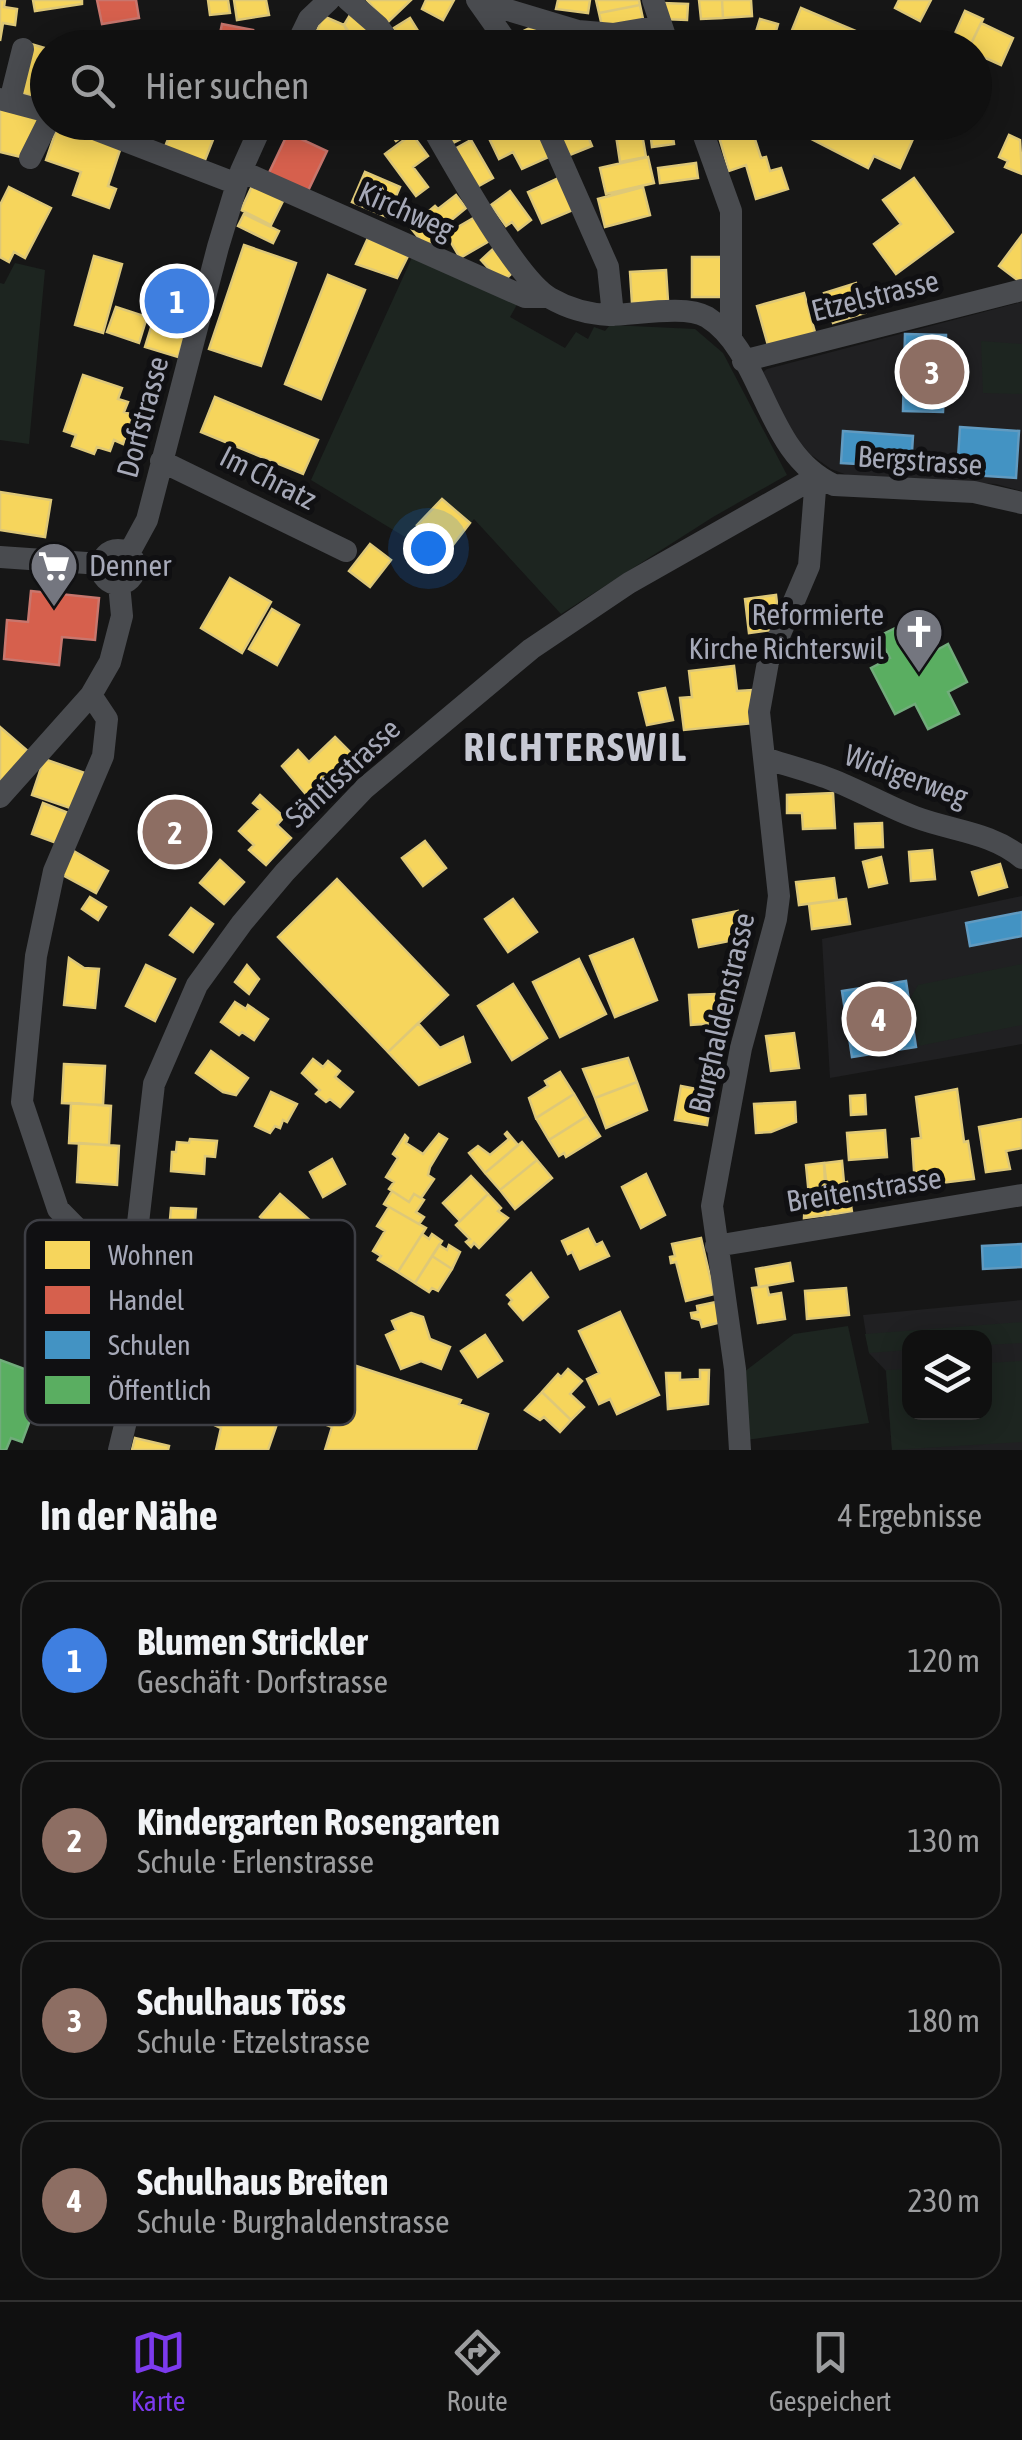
<!DOCTYPE html>
<html lang="de">
<meta charset="utf-8">
<style>
:root{--surface:#101010;--page:#191919;--text:#f1f3f6;--muted:#9c9d9f;--line:#303030;--accent:#7c3aed}
body{margin:0;font-family:"Asap Condensed",sans-serif;background:var(--page);color:var(--text)}
.controls{position:absolute;right:30px;bottom:30px;display:grid;overflow:hidden;border-radius:20px;box-shadow:0 5px 25px #0003}
.controls button{width:90px;height:90px;display:grid;place-items:center;padding:0;border:0;border-bottom:2px solid var(--line);background:var(--surface);color:var(--text);font:50px sans-serif}
.you{position:absolute;left:428px;top:548px;width:35px;height:35px;margin:-25px;border:8px solid #fff;border-radius:50%;background:#1a73e8;box-shadow:0 0 0 15px #1a73e833}
.badge{display:grid;place-items:center;width:65px;height:65px;border-radius:50%;background:var(--accent);color:#fff;font-size:32px;font-weight:700}
.pin{position:absolute;translate:-50% -50%;border:5px solid #fff;box-shadow:0 2px 10px #0006}
.list{margin:0;padding:0;list-style:none}
h2{display:flex;justify-content:space-between;align-items:center;height:130px;margin:0;padding:0 40px;font-size:42px}
h2 small{font-size:32px;font-weight:400;color:var(--muted)}
.list li{display:grid;grid-template-columns:65px 1fr auto;gap:30px;align-items:center;box-sizing:border-box;height:160px;margin:0 20px 20px;padding:0 20px;border:2px solid var(--line);border-radius:30px}
.list b{display:block;font-size:38px;white-space:nowrap}
.list p{margin:0;font-size:32px;white-space:nowrap;color:var(--muted)}
.list em{font-size:32px;font-style:normal;color:var(--muted)}
.icon{flex:none;width:55px;height:55px;fill:none;stroke:currentColor;stroke-width:2;stroke-linecap:round;stroke-linejoin:round}
.map{position:relative;flex:none;width:1022px;height:1450px;overflow:hidden}
.search{position:absolute;background:var(--surface);box-shadow:0 5px 25px #0003;left:30px;right:30px;top:30px;height:110px;display:flex;align-items:center;gap:25px;box-sizing:border-box;padding:0 35px;border-radius:55px;color:var(--muted);font-size:38px}
.sheet{height:850px;background:var(--surface)}
nav{display:flex;justify-content:space-around;align-items:center;box-sizing:border-box;height:140px;border-top:2px solid var(--line);background:var(--surface);font-size:28px;color:var(--muted)}
nav a{display:grid;justify-items:center;gap:5px}
nav .on{color:var(--accent)}
.map>svg:first-child{display:block}
</style>
<div class="map">
<svg width="1022" height="1450" viewBox="0 0 1022 1450">
<rect width="100%" height="100%" fill="#161616"/>
<path fill="#202022" fill-rule="evenodd" d="M1022,302V491L996,484L850,476L831,469L810,454L788,428L763,372L767,369Z
M1022,896V1044L830,1078L822,939Z
M1022,1300V1450H892L886,1371L869,1353L863,1315ZM910,1338H984V1412H910Z"/>
<path fill="#1d2520" d="M414,253L519,301L510,317L565,348L576,332L588,339L594,327L605,331L610,325L695,329L723,353L787,475L713,517L561,614L474,519L439,563L405,537L311,480Z
M15,263L45,270L29,444L0,440V283L4,284Z
M981,341L1022,344V394L983,393Z
M1022,964V1025L919,1046L910,999L918,985Z
M1022,1322V1343L985,1345L984,1338H910L909,1350L869,1353L865,1334Z
M848,1326L869,1423L746,1440L740,1375L794,1334Z
M1022,1361V1442L892,1450L886,1370L909,1369L910,1412H984L985,1363Z"/>
<path fill="#f6d55c" stroke="#dec878" stroke-width="2.5" d="M0,0H5L4,7L17,9L15,25L3,23L0,41Z
M33,0H82V4L35,11Z
M208,0H228L230,13L210,15Z
M234,0H266L269,15L237,20Z
M367,0H411L387,23Z
M426,0H454L443,20L422,9Z
M558,0H590L588,13L556,9Z
M596,0H639L640,5L599,13Z
M699,0H722L723,18L701,19Z
M722,0H751L752,16L723,18Z
M899,0H931L920,21L895,8Z
M662,3L688,4L687,20L662,19Z
M640,5L643,19L603,31L599,13Z
M801,8L858,32L852,48H807L788,40Z
M353,10L392,47L360,48L344,25Z
M965,11L983,19L970,46L953,38Z
M323,16L344,25L348,33L341,48H310Z
M410,18L423,39L406,48L394,28Z
M760,19L778,24L771,48L752,45Z
M981,23L1013,38L1001,65L974,53V48H969Z
M538,24L549,48H516L511,37Z
M688,32L725,42L726,48H684Z
M31,44L48,49V101L16,92Z
M0,109L41,118L21,157L0,152Z
M120,122H160L154,138Z
M175,122H220L203,165L164,149Z
M382,122H416L418,125L396,141Z
M443,122H477L480,129L453,143Z
M561,122H582L592,146L565,157L552,127Z
M614,122H640L646,157L620,162Z
M649,122H671L674,144L652,147Z
M778,122H875L913,139L900,168L874,156L868,168Z
M58,125L121,147L108,186L116,189L109,208L73,195L81,172L46,160Z
M536,125L551,156L522,169L513,152L499,159L487,134L504,126L509,138Z
M751,127L761,158L766,157L770,171L781,168L788,189L756,199L746,165L729,171L719,137Z
M412,134L428,156L413,167L428,187L416,196L385,154Z
M1009,135L1020,140L1022,174L1005,167L1008,161L999,157Z
M471,140L493,178L475,188L453,150Z
M648,157L654,183L606,194L600,168Z
M696,163L698,178L660,183L658,168Z
M365,172L400,187L387,217L352,202Z
M561,177L575,209L542,223L528,192Z
M914,178L953,232L896,274L874,244L901,224L883,200Z
M253,184L284,199L271,225L241,210Z
M9,187L51,208L25,258L14,252L9,262L0,257V205Z
M643,187L650,215L605,227L598,199Z
M510,191L531,220L518,230L512,222L506,226L491,205Z
M456,195L466,208L449,222L452,226L426,247L410,227L435,206L438,209Z
M244,214L279,231L273,243L238,226Z
M477,216L491,240L460,258L446,234Z
M1022,235V279L1020,282L999,266Z
M368,238L408,256L397,278L356,264Z
M244,245L296,263L261,366L209,349Z
M493,249L514,271L502,283L481,260Z
M94,256L122,264L103,333L75,325Z
M692,257H726V297H692Z
M666,270L668,301L632,303L630,272Z
M328,275L365,290L321,399L285,384Z
M856,283L865,313L833,323L824,293Z
M804,293L816,336L769,349L757,306Z
M116,307L147,317L139,343L107,332Z
M153,321L186,332L178,357L145,347Z
M83,375L122,388L118,399L128,402L124,412L133,415L123,444L114,440L110,451L97,447L94,454L72,446L76,435L64,431Z
M215,397L318,440L303,474L201,432Z
M0,492L51,500L45,537L0,530Z
M442,499L470,523L439,563L415,545L426,532L417,525Z
M370,544L391,560L370,587L349,571Z
M230,578L271,602L242,653L201,628Z
M776,595L780,629L749,633L745,599Z
M272,609L299,625L277,665L249,649Z
M734,666L737,691L752,690L755,723L684,730L680,698L692,697L689,671Z
M665,688L673,720L647,725L639,693Z
M0,727L29,752L0,785Z
M335,737L360,762L347,776L339,768L309,798L282,766L298,750L309,762Z
M44,759L85,773L73,809L32,795Z
M833,793L835,828L803,829L802,813H787V795Z
M260,795L284,817L277,825L291,838L266,865L249,850L254,845L239,831L260,809L253,803Z
M43,803L71,814L59,844L32,834Z
M882,823L883,847L856,848L855,824Z
M425,841L446,868L423,886L402,858Z
M72,850L108,871L96,893L59,873Z
M932,850L935,879L911,881L909,852Z
M881,857L887,883L869,887L863,862Z
M220,860L244,882L224,904L200,883Z
M1000,864L1007,887L979,895L972,872Z
M834,878L837,900L799,905L796,882Z
M337,879L448,995L388,1052L278,937Z
M90,897L106,907L98,920L82,909Z
M513,899L537,932L508,952L485,919Z
M846,899L850,924L812,929L809,904Z
M191,908L213,924L193,952L170,935Z
M738,911L744,938L699,947L693,920Z
M633,939L657,1000L615,1017L590,956Z
M69,958L84,968L99,969L95,1008L64,1005Z
M579,959L606,1014L560,1037L533,982Z
M146,965L175,979L155,1021L126,1006Z
M247,965L259,979L249,994L235,982Z
M513,984L547,1038L512,1060L478,1006Z
M716,994L718,1023L691,1025L689,995Z
M235,1002L246,1009L248,1005L268,1019L254,1040L242,1032L239,1035L221,1022Z
M418,1023L440,1048L463,1037L470,1062L419,1085L388,1052Z
M794,1033L799,1068L771,1071L766,1036Z
M211,1051L248,1078L236,1095L223,1092L196,1073Z
M628,1058L637,1082L595,1098L583,1069Z
M313,1059L323,1067L328,1061L340,1071L335,1077L353,1092L340,1107L330,1099L326,1102L316,1094L320,1090L302,1073Z
M64,1064L105,1066L103,1105L62,1103Z
M560,1072L574,1094L536,1118L529,1098L548,1086L545,1081Z
M637,1082L647,1110L606,1128L595,1098Z
M681,1086L712,1092L707,1125L675,1120Z
M957,1089L964,1142L968,1141L974,1179L915,1186L912,1139L921,1138L916,1097Z
M271,1092L297,1104L287,1122L283,1120L280,1128L275,1126L270,1133L255,1126Z
M574,1094L587,1116L549,1140L536,1118Z
M865,1095L866,1114L851,1115L850,1096Z
M795,1102L796,1122L771,1132L756,1133L754,1104Z
M71,1103L111,1106L109,1145L69,1143Z
M587,1116L600,1136L566,1157L564,1153L559,1156L549,1140Z
M1022,1119V1148L1006,1151L1010,1169L986,1172L979,1127Z
M885,1130L887,1157L849,1160L847,1133Z
M507,1132L518,1145L485,1173L469,1153L478,1146L490,1155L509,1139L505,1134Z
M439,1134L447,1139L430,1167L428,1175L434,1179L421,1198L414,1194L409,1202L389,1189L394,1182L386,1177L398,1158L393,1154L405,1135L408,1138L406,1143L423,1154Z
M190,1139L217,1141L215,1157L205,1156L204,1174L171,1171L172,1152H176L177,1142L189,1143Z
M522,1142L537,1160L500,1190L485,1173Z
M79,1143L119,1146L117,1185L77,1182Z
M332,1159L345,1184L323,1197L310,1172Z
M537,1160L552,1178L515,1209L500,1190Z
M842,1161L844,1183L827,1188L824,1163Z
M824,1163L826,1203L810,1206L806,1165Z
M646,1174L665,1215L641,1228L622,1187Z
M471,1176L488,1194L460,1221L443,1203Z
M847,1182L848,1189L840,1190L841,1200L850,1199L852,1212L828,1215L824,1189Z
M392,1191L409,1202L414,1194L424,1200L416,1212L424,1217L419,1224L384,1204Z
M280,1194L312,1222L292,1245L260,1217Z
M488,1194L501,1208L498,1211L508,1218L479,1248L474,1243L471,1247L466,1242L470,1239L456,1225Z
M810,1199V1206L826,1203L828,1215L804,1218L805,1200Z
M389,1207L426,1228L398,1272L378,1260L381,1256L373,1251L385,1231L377,1226Z
M171,1208L196,1209L194,1233L169,1231Z
M588,1229L596,1245L602,1242L609,1256L580,1269L572,1252L568,1254L562,1241Z
M422,1234L429,1239L432,1234L442,1241L415,1283L398,1272Z
M701,1238L714,1294L686,1301L676,1262L671,1263L670,1257L675,1256L672,1244Z
M439,1245L447,1250L449,1245L460,1252L452,1269L432,1256Z
M432,1256L452,1269L438,1291L432,1288L429,1292L415,1283Z
M790,1263L793,1281L759,1287L756,1269Z
M531,1273L548,1297L523,1320L509,1304L512,1300L507,1295Z
M767,1286L769,1295L781,1293L785,1319L758,1323L752,1288Z
M846,1288L849,1315L807,1319L805,1291Z
M716,1302L721,1322L702,1327L700,1320L692,1318L691,1313L698,1312L697,1306Z
M620,1312L659,1395L617,1414L610,1399L599,1404L587,1379L599,1373L579,1331Z
M411,1313L423,1317L430,1339L450,1347L441,1369L421,1361L401,1369L386,1335L396,1330L392,1321Z
M485,1335L502,1361L478,1377L461,1351Z
M344,1362L461,1400L459,1404L488,1414L476,1450H325L332,1427L324,1424Z
M568,1369L582,1381L570,1394L584,1407L571,1420L542,1392L558,1374L561,1377Z
M700,1370H709L708,1404L668,1409L666,1373H680V1380L700,1379Z
M542,1392L571,1420L560,1432L544,1417L540,1420L525,1410Z
M213,1408L236,1414L237,1409L278,1421L268,1450H216L221,1428L210,1423Z
M135,1438L169,1446L168,1450H132Z"/>
<path fill="#d6604d" stroke="#c8766d" stroke-width="2.5" d="M97,0H136L139,18L102,24Z
M222,24L253,30L249,48H217Z
M288,133L327,151L306,195L267,177Z
M166,276L201,287L190,319L178,315L176,322L154,315Z
M31,591L99,598L95,640L62,637L59,665L4,659L7,620L28,622Z"/>
<path fill="#4393c3" stroke="#619ac0" stroke-width="2.5" d="M905,334L946,335V350L961,351L960,395L944,394L943,412L903,411Z
M960,427L1019,431L1016,478L957,474Z
M843,431L913,436L911,467L841,463Z
M184,797L209,821L167,866L142,843Z
M1022,912V936L970,946L966,923Z
M906,981L916,1047L852,1057L842,991Z
M1022,1244V1267L983,1269L982,1246Z"/>
<path fill="#5aae61" stroke="#71ac7b" stroke-width="2.5" d="M918,617L935,651L948,644L967,682L948,692L959,714L928,729L915,704L895,714L871,668L890,658L879,636Z
M0,1360L46,1377L22,1442L11,1438L6,1450H0Z"/>
<g fill="none" stroke-linecap="round" stroke-linejoin="round">
<path stroke="#494b4f" stroke-width="22" d="M348,0L378,26L393,48
M477,0L511,48
M653,0L669,48
M478,1L578,31L613,34L660,26
M295,48L309,19L329,0
M0,99L48,112
M10,101L23,49
M76,122L237,184
M429,122C452,161 516,279 550,298C569,309 588,314 609,315C635,315 685,304 707,317C764,352 764,454 834,485L974,492L1022,503
M544,122L608,267L613,315
M699,122L731,211V339
M30,158L48,122
M241,171L525,297H547
M743,361L1022,290
M161,461L346,551
M101 567a17 17 0 1 1 34 0a17 17 0 1 1-34 0Z
M129,553L147,520L218,247L241,171L263,122
M0,557L101,564
M91,695L107,719L103,756L54,871L36,956L22,1102L58,1209L116,1268L133,1305L127,1417L119,1450
M764,758C786,765 809,771 830,779C859,790 886,806 915,817C952,831 991,832 1022,858
M0,797L91,695L110,662L122,616L119,584
M716,1246L1022,1195
M116,1268L135,1249L154,1084L197,985L242,923L285,872L365,788L531,649L629,583L816,477
M740,1450L735,1369L712,1206L741,1048L776,919L779,896L759,712L768,662L809,566L816,477"/>
</g>
<defs>
<g id="supermarket-pin" transform="scale(2.5)"><path d="M0 17L-7.5 6A9.5 9.5 0 1 1 7.5 6Z" fill="#74767f" stroke="#101012"/><path d="M-6-5.5h2.5l.6 2H6L4.5 2H-2.5L-4.4-4H-6ZM-1.5 3.2a1.3 1.3 0 1 0 .1 0ZM3 3.2a1.3 1.3 0 1 0 .1 0Z" fill="#fff"/></g>
<g id="church-pin" transform="scale(2.5)"><path d="M0 17L-7.5 6A9.5 9.5 0 1 1 7.5 6Z" fill="#74767f" stroke="#101012"/><path d="M-1.2-6h2.4v3.5h3.3v2.4h-3.3V6h-2.4V-.1h-3.3v-2.4h3.3Z" fill="#fff"/></g>
</defs>
<g fill-rule="evenodd">
<use href="#supermarket-pin" x="54" y="566"/>
<use href="#church-pin" x="919" y="632"/>
</g>
<g text-anchor="middle" stroke-width="10" stroke-linejoin="round" paint-order="stroke">
<g font-size="30" fill="#a6a9b8" stroke="#101012">
<text transform="translate(406 211) rotate(24)" y="10">Kirchweg</text>
<text transform="translate(875 296) rotate(-14)" y="10">Etzelstrasse</text>
<text transform="translate(143 417) rotate(-75)" y="10">Dorfstrasse</text>
<text transform="translate(920 461) rotate(4)" y="10">Bergstrasse</text>
<text transform="translate(268 478) rotate(27)" y="10">Im Chratz</text>
<text transform="translate(343 773) rotate(-43)" y="10">Säntisstrasse</text>
<text transform="translate(906 776) rotate(20)" y="10">Widigerweg</text>
<text transform="translate(722 1013) rotate(-77)" y="10">Burghaldenstrasse</text>
<text transform="translate(864 1190) rotate(-9)" y="10">Breitenstrasse</text>
</g>
<g font-size="30" fill="#a6a9b8" stroke="#101012" text-anchor="start">
<text x="89" y="576">Denner</text>
<text x="884" y="625" text-anchor="end">Reformierte<tspan x="884" dy="34">Kirche Richterswil</tspan></text>
</g>
<g font-size="40" font-weight="bold" letter-spacing="2.5" fill="#c7c9d4" stroke="#101012">
<text x="576" y="761">RICHTERSWIL</text>
</g>
</g>
<rect x="25" y="1220" width="330" height="205" rx="15" fill="#101012" stroke="#3d3e44" stroke-width="2.5"/>
<rect x="45" y="1241" width="45" height="28" fill="#f6d55c"/>
<rect x="45" y="1286" width="45" height="28" fill="#d6604d"/>
<rect x="45" y="1331" width="45" height="28" fill="#4393c3"/>
<rect x="45" y="1376" width="45" height="28" fill="#5aae61"/>
<g font-size="28" fill="#a6a9b8">
<text x="108" y="1265">Wohnen</text>
<text x="108" y="1310">Handel</text>
<text x="108" y="1355">Schulen</text>
<text x="108" y="1400">Öffentlich</text>
</g>
</svg>
<div class="controls">
<button><svg class="icon" aria-label="layers" viewBox="0 0 24 24"><path d="M12 4l9 5-9 5-9-5zM3 14l9 5 9-5"/></svg></button>
</div>
<div class="you"></div>
<div class="pin badge" style="left:177px;top:301px;background:#3f7fe0">1</div>
<div class="pin badge" style="left:175px;top:832px;background:#8d6e63">2</div>
<div class="pin badge" style="left:932px;top:372px;background:#8d6e63">3</div>
<div class="pin badge" style="left:879px;top:1019px;background:#8d6e63">4</div>
<div class="search"><svg class="icon" aria-label="search" viewBox="0 0 24 24"><circle cx="10" cy="10" r="6"/><path d="M15 15l6 6"/></svg>Hier suchen</div>
</div>
<section class="sheet">
<h2>In der Nähe<small>4 Ergebnisse</small></h2>
<ul class="list">
<li><span class="badge" style="background:#3f7fe0">1</span><div><b>Blumen Strickler</b><p>Geschäft · Dorfstrasse</p></div><em>120 m</em></li>
<li><span class="badge" style="background:#8d6e63">2</span><div><b>Kindergarten Rosengarten</b><p>Schule · Erlenstrasse</p></div><em>130 m</em></li>
<li><span class="badge" style="background:#8d6e63">3</span><div><b>Schulhaus Töss</b><p>Schule · Etzelstrasse</p></div><em>180 m</em></li>
<li><span class="badge" style="background:#8d6e63">4</span><div><b>Schulhaus Breiten</b><p>Schule · Burghaldenstrasse</p></div><em>230 m</em></li>
</ul>
</section>
<nav>
<a class="on"><svg class="icon" aria-label="map" viewBox="0 0 24 24"><path d="M3 6l6-2 6 2 6-2v14l-6 2-6-2-6 2zM9 4v14M15 6v14"/></svg>Karte</a>
<a><svg class="icon" aria-label="directions" viewBox="0 0 24 24"><path d="M12 3l9 9-9 9-9-9zM9 14v-3h6M13 9l2 2-2 2"/></svg>Route</a>
<a><svg class="icon" aria-label="saved" viewBox="0 0 24 24"><path d="M7 4h10v16l-5-4-5 4z"/></svg>Gespeichert</a>
</nav>
